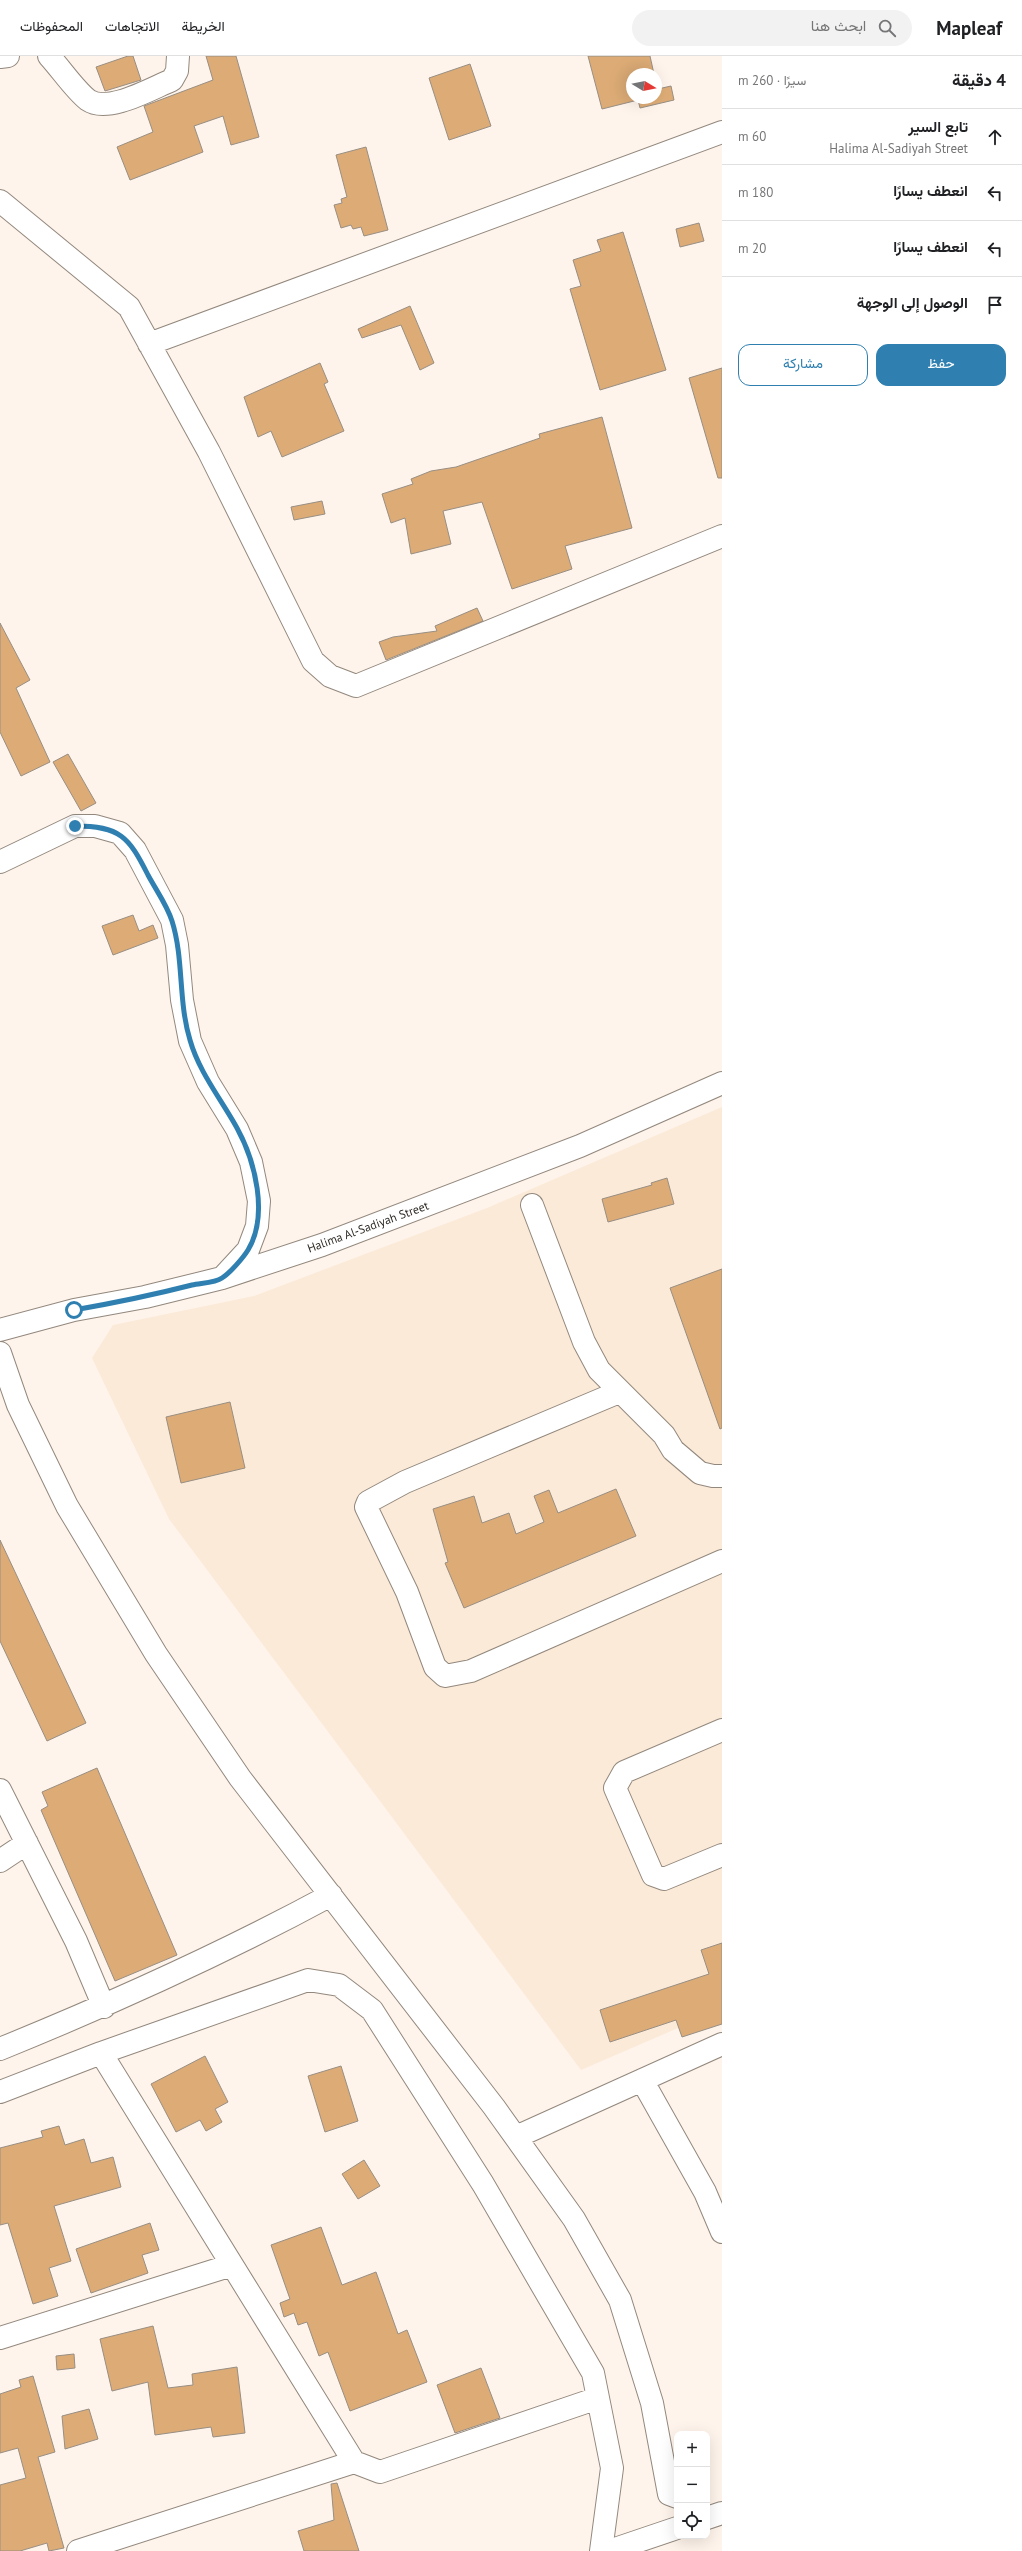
<!DOCTYPE html>
<html lang="ar">
<meta charset="utf-8">
<style>
:root{--surface:#fff;--page:#f2f2f2;--text:#202124;--muted:#757577;--line:#e0e0e0;--accent:#2f80b1}
body{margin:0;font-family:"PT Sans",Vazirmatn,sans-serif;background:var(--page);color:var(--text);direction:rtl}
.controls{position:absolute;right:12px;bottom:12px;display:grid;overflow:hidden;border-radius:8px;box-shadow:0 4px 16px #0002}
.controls button{width:36px;height:36px;display:grid;place-items:center;padding:0;border:0;border-bottom:1px solid var(--line);background:var(--surface);color:var(--text);font:20px sans-serif}
.compass{position:absolute;left:626px;top:12px;width:36px;height:36px;border-radius:50%;background:var(--surface);box-shadow:0 4px 16px #0002;rotate:100deg}
.stop{position:absolute;width:12px;height:12px;margin:-9px;border:3px solid #2f80b1;border-radius:50%;background:#fff}
.stop.end{background:#2f80b1;border-color:#fff;box-shadow:0 1px 4px #0008}
.list{margin:0;padding:0;list-style:none}
h2{display:flex;justify-content:space-between;align-items:center;height:52px;margin:0;padding:0 16px;font-size:17px}
h2 small{font-size:13px;font-weight:400;color:var(--muted)}
.list li{display:grid;grid-template-columns:26px 1fr auto;gap:12px;align-items:center;box-sizing:border-box;height:56px;padding:0 16px;border-top:1px solid var(--line)}
.list b{display:block;font-size:15px;white-space:nowrap}
.list p{margin:0;font-size:13px;white-space:nowrap;color:var(--muted)}
.list em{font-size:13px;font-style:normal;color:var(--muted)}
.actions{display:flex;gap:8px;padding:12px 16px}
.actions a{flex:1;padding:9px 0;border:1px solid var(--accent);border-radius:12px;text-align:center;font-size:14px;color:var(--accent)}
.actions .main{background:var(--accent);color:#fff}
.icon{flex:none;width:22px;height:22px;fill:none;stroke:currentColor;stroke-width:2;stroke-linecap:round;stroke-linejoin:round}
.map{position:relative;flex:none;width:722px;height:2495px;overflow:hidden;direction:ltr}
header{display:flex;align-items:center;gap:24px;box-sizing:border-box;height:56px;padding:0 20px;background:var(--surface);border-bottom:1px solid var(--line)}
header strong{font-size:19px}
nav{display:flex;gap:22px;margin-inline-start:auto;font-size:14px}
.search{width:280px;height:36px;background:var(--page);display:flex;align-items:center;gap:10px;box-sizing:border-box;padding:0 14px;border-radius:22px;color:var(--muted);font-size:15px}
main{display:flex}
aside{flex:1;background:var(--surface)}
.map>svg:first-child{display:block}
</style>
<header>
<strong>Mapleaf</strong>
<div class="search"><svg class="icon" aria-label="search" viewBox="0 0 24 24"><circle cx="10" cy="10" r="6"/><path d="M15 15l6 6"/></svg>ابحث هنا</div>
<nav><a>الخريطة</a><a>الاتجاهات</a><a>المحفوظات</a></nav>
</header>
<main>
<aside>
<h2>4 دقيقة<small>سيرًا · 260 m</small></h2>
<ul class="list">
<li><svg class="icon" aria-label="ahead" viewBox="0 0 24 24"><path d="M12 20V5M6 11l6-6 6 6"/></svg><div><b>تابع السير</b><p>Halima Al-Sadiyah Street</p></div><em>60 m</em></li>
<li><svg class="icon" aria-label="left" viewBox="0 0 24 24"><path d="M17 20v-9H6M10 6l-5 5 5 5"/></svg><div><b>انعطف يسارًا</b></div><em>180 m</em></li>
<li><svg class="icon" aria-label="left" viewBox="0 0 24 24"><path d="M17 20v-9H6M10 6l-5 5 5 5"/></svg><div><b>انعطف يسارًا</b></div><em>20 m</em></li>
<li><svg class="icon" aria-label="arrive" viewBox="0 0 24 24"><path d="M6 21V4h12l-3 4 3 4H6"/></svg><div><b>الوصول إلى الوجهة</b></div></li>
</ul>
<div class="actions"><a class="main">حفظ</a><a>مشاركة</a></div>
</aside>
<div class="map">
<svg width="722" height="2495" viewBox="0 0 722 2495">
<rect width="100%" height="100%" fill="#fef4eb"/>
<path fill="#fbead8" d="M722,1051V1953L581,2014L169,1463L92,1302L113,1269L254,1240L487,1152Z"/>
<path fill="#ddac76" stroke="#988e83" d="M128,0H133L141,24L105,35L96,11Z
M206,0H236L259,81L231,89L223,60L194,70L203,96L130,124L117,91L153,76L144,50L213,24Z
M588,0H650L654,18H632V42H656V26L658,33L671,30L674,44L640,52L638,44L602,53Z
M470,8L491,70L449,84L429,22Z
M366,91L388,174L364,180L361,171L353,173L351,169L341,172L334,149L342,147L341,143L347,141L336,99Z
M699,167L704,185L680,191L676,173Z
M623,176L666,314L600,334L570,233L581,230L573,204L601,195L597,184Z
M410,250L434,307L420,314L401,269L362,282L358,273Z
M320,307L328,326L324,328L344,375L282,401L271,375L258,381L244,341Z
M722,312V422H718L689,322Z
M602,361L632,472L565,490L572,513L512,533L482,446L443,455L451,488L411,498L405,462L391,467L382,438L413,428L411,423L431,415L456,411L540,382L539,378Z
M322,445L325,458L294,464L291,451Z
M477,552L483,565L386,604L379,586L393,581L437,575L435,570Z
M0,567L30,624L16,632L50,706L21,720L0,676Z
M68,698L96,747L81,755L53,706Z
M133,859L139,875L153,869L158,882L113,899L102,870Z
M667,1122L674,1148L608,1166L602,1143L652,1129L651,1127Z
M722,1213V1372L720,1373L670,1232Z
M230,1346L245,1412L181,1427L166,1361Z
M616,1433L636,1480L464,1552L445,1507L448,1506L433,1453L474,1440L482,1467L509,1457L516,1478L544,1466L534,1440L549,1434L558,1457Z
M0,1484L86,1667L47,1685L0,1585Z
M97,1712L177,1899L115,1925L41,1754L48,1750L42,1736Z
M722,1887V1968L682,1981L676,1964L610,1986L600,1954L709,1918L701,1894Z
M205,2000L228,2046L215,2053L222,2066L206,2075L200,2064L176,2076L151,2028Z
M341,2010L358,2065L325,2076L308,2020Z
M59,2070L65,2089L84,2083L91,2107L113,2101L121,2131L54,2150L71,2205L49,2212L58,2240L33,2248L8,2167L0,2169V2092L43,2081L41,2075Z
M364,2104L380,2130L358,2143L342,2118Z
M150,2167L159,2194L142,2199L148,2217L91,2237L76,2193Z
M321,2171L342,2229L376,2216L398,2278L407,2274L427,2326L350,2355L328,2296L319,2300L307,2266L298,2269L294,2257L284,2261L280,2247L290,2243L271,2189Z
M153,2270L168,2332L193,2329L192,2318L237,2311L245,2377L213,2381L211,2371L155,2379L148,2326L112,2335L100,2283Z
M74,2298L75,2312L57,2314L56,2300Z
M481,2312L500,2362L455,2377L437,2329Z
M33,2320L55,2396L38,2401L64,2492L49,2495L47,2487L20,2495H0V2429L26,2422L18,2392L0,2397V2338L21,2331L19,2324Z
M89,2353L98,2383L65,2393L62,2360Z
M337,2427L359,2495H304L298,2475L334,2464L331,2428Z"/>
<g fill="none" stroke-linecap="round" stroke-linejoin="round">
<g stroke="#93887d" stroke-width="24">
<path id="minor" d="M49,0C61,13 75,34 88,44C108,58 152,32 172,24L177,15L178,0
M0,1L8,0
M0,145L129,251L209,396L313,605L330,620L356,630L722,480
M149,288L722,76
M0,806L75,770H95L120,777L135,794L172,864L177,889L182,944L190,985L208,1026L237,1073L251,1106L259,1145L257,1170L248,1194L224,1220
M532,1149L584,1286L599,1314L664,1379L673,1394L700,1417L713,1420H722
M0,1274L74,1254L145,1241L222,1222L322,1189L580,1090L722,1027
M0,1297L18,1349L67,1450L156,1598L240,1722L494,2051L574,2163L620,2244L652,2347L669,2438L677,2441
M619,1336L405,1426L368,1446L366,1451L407,1536L435,1611L445,1620L471,1615L722,1505
M722,1674L624,1716L615,1732L653,1819L664,1823L722,1799
M0,1734L76,1885L104,1951
M0,1805L27,1787
M0,1993C113,1947 224,1897 331,1839
M101,1997L354,2406L380,2416L598,2342
M642,2024L705,2136L722,2176
M0,2036L101,1997L308,1924L339,1929L372,1954L483,2128L593,2317L612,2412L601,2495
M516,2081L722,1988
M0,2282L232,2209
M78,2495L354,2406"/>
</g>
<g stroke="#93887d" stroke-width="24">
<path id="major" d="M707,2462L722,2457
M609,2495L677,2472"/>
</g>
<use href="#minor" stroke="#fff" stroke-width="22"/>
<use href="#major" stroke="#fff" stroke-width="22"/>
</g>
<g fill="none" stroke-linecap="round" stroke-linejoin="round">
<path stroke="#2f80b1" stroke-width="5" d="M74,1254C114,1247 153,1239 192,1229C201,1227 215,1227 222,1222C230,1217 243,1202 248,1194C269,1159 255,1105 237,1072C221,1043 199,1016 190,984C178,945 184,903 172,865C167,849 156,834 148,819C129,781 120,770 75,770"/>
</g>
<g text-anchor="middle" stroke-width="4" stroke-linejoin="round" paint-order="stroke">
<g font-size="12" fill="#2f2b26" stroke="#fff">
<text transform="translate(368 1171) rotate(-20)" y="4">Halima Al-Sadiyah Street</text>
</g>
</g>
</svg>
<div class="controls">
<button>+</button>
<button>−</button>
<button><svg class="icon" aria-label="locate" viewBox="0 0 24 24"><circle cx="12" cy="12" r="6"/><path d="M12 2v4M12 18v4M2 12h4M18 12h4"/></svg></button>
</div>
<svg class="compass" viewBox="-18 -18 36 36"><path d="M0-13l5 13h-10z" fill="#e53935"/><path d="M0 13l5-13h-10z" fill="#757577"/></svg>
<div class="stop" style="left:74px;top:1254px"></div>
<div class="stop end" style="left:75px;top:770px"></div>
</div>
</main>
